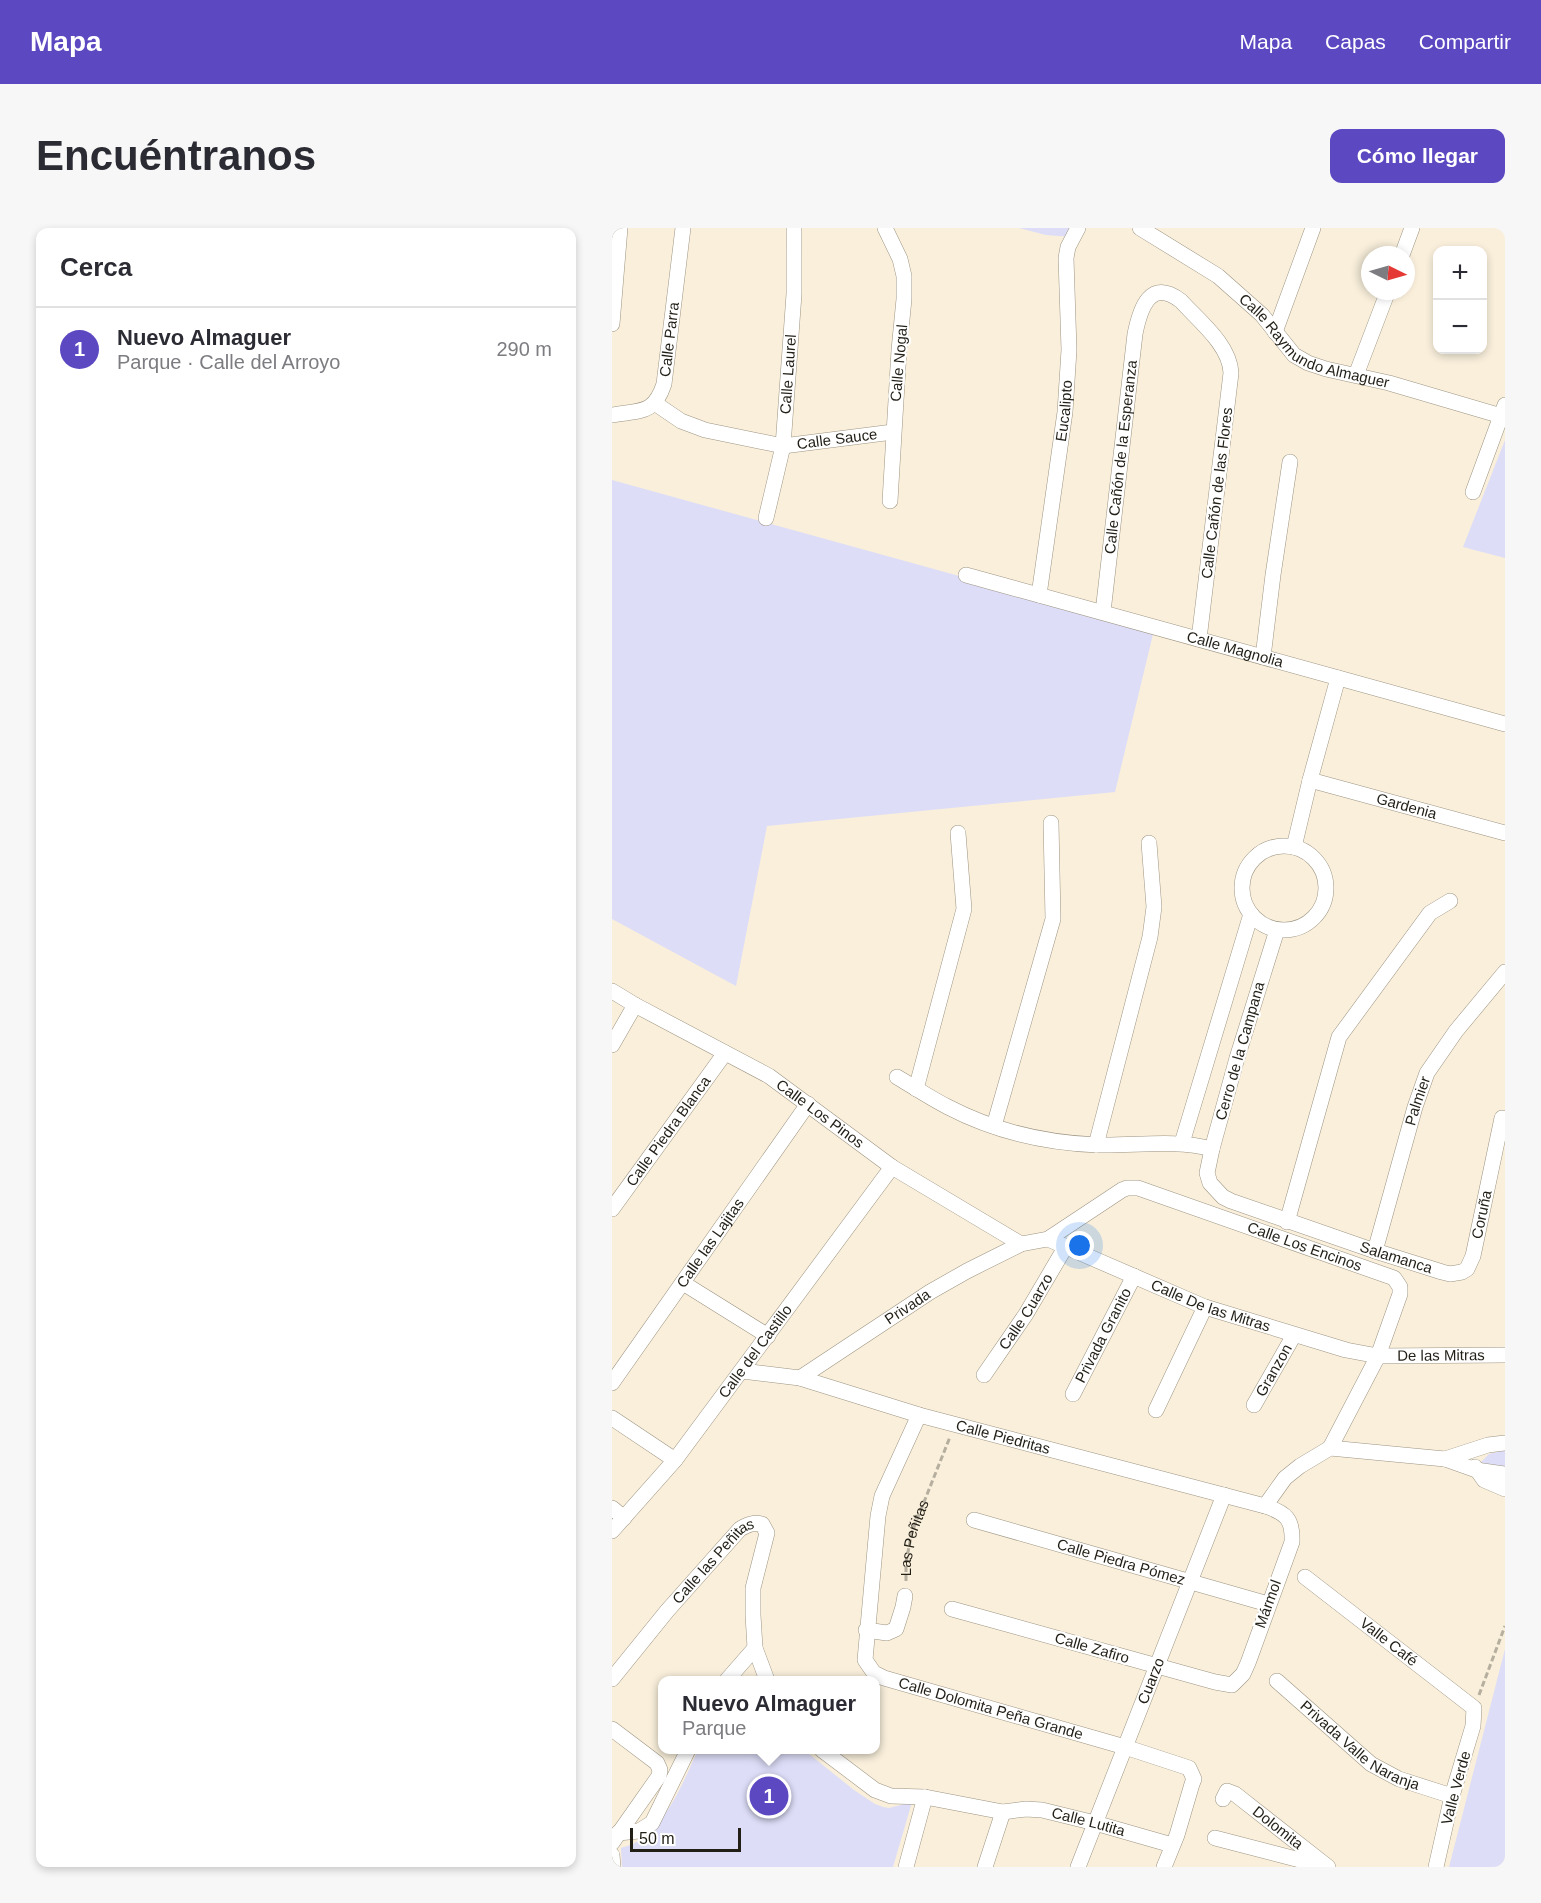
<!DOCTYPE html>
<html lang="es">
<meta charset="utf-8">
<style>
:root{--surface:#fff;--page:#f7f7f7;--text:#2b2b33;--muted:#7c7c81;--line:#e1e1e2;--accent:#5c49c2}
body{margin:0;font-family:Helvetica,sans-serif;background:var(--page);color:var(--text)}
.controls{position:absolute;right:18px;top:18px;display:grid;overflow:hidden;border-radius:12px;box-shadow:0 3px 9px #0003}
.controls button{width:54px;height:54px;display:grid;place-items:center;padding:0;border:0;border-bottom:2px solid var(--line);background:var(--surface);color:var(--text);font:30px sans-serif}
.compass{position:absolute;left:749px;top:18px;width:54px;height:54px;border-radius:50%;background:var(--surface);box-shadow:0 3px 9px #0003;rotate:95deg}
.scale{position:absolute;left:18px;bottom:15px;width:111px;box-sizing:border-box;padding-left:6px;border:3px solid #221f17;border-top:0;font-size:16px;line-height:21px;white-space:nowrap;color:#221f17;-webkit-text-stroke:4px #fff;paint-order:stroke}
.you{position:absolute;left:468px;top:1018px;width:21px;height:21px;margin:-15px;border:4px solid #fff;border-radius:50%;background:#1a73e8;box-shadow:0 0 0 9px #1a73e833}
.badge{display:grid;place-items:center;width:39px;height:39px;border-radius:50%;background:var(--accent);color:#fff;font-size:20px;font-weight:700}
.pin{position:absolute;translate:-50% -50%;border:3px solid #fff;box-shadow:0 2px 6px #0006}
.popup{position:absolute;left:46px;top:1448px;width:222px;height:78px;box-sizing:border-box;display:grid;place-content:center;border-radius:12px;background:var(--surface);filter:drop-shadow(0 2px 4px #0005);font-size:20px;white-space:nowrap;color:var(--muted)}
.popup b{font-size:22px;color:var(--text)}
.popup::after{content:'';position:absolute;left:50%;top:100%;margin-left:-12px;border:12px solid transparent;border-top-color:var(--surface)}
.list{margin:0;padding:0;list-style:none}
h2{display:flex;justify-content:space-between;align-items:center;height:78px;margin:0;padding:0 24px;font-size:26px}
h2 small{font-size:20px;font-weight:400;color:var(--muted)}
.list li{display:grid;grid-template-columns:39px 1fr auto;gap:18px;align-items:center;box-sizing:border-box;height:84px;padding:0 24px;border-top:2px solid var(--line)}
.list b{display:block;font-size:22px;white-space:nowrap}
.list p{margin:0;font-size:20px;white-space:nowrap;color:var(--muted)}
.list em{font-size:20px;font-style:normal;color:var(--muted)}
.map{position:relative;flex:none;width:893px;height:1639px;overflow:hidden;border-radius:12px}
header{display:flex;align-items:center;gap:36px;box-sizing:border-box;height:84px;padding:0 30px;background:var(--accent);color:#fff}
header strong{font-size:28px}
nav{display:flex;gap:33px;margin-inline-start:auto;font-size:21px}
.intro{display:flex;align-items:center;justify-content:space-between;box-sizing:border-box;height:144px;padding:0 36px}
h1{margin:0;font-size:42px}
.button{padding:15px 27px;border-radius:12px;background:var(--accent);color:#fff;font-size:21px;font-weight:700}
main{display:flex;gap:36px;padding:0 36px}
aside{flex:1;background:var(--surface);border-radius:12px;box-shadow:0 3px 9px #0003}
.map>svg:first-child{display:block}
</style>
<header>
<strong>Mapa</strong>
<nav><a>Mapa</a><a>Capas</a><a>Compartir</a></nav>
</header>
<div class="intro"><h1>Encuéntranos</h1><a class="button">Cómo llegar</a></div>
<main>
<aside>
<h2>Cerca<small></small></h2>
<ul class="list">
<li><span class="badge">1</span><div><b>Nuevo Almaguer</b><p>Parque · Calle del Arroyo</p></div><em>290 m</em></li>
</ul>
</aside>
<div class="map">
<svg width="893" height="1639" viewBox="0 0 893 1639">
<rect width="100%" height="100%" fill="#f9efdb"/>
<path fill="#ddddf8" d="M407,0H464L459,9L434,7Z
M893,212V330L851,319Z
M0,252L542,402L503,564L155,598L124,758L0,691Z
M893,1222V1243L878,1240L869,1234L877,1226Z
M893,1421V1639H837Z
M86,1522H192L242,1562L263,1576L271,1579L277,1580L300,1574L281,1639H10L9,1620C14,1618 21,1617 26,1613C57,1592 71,1554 86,1522Z"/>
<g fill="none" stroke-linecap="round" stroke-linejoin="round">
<g stroke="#9d9482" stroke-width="16">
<g id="minor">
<path d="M273,0L288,31L292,48V71L287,122L278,273"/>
<path id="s2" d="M528,0L606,48L650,87L682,127L696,135L714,141L777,155L893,189"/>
<path d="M790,27L800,0"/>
<path d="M0,96L8,0"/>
<path d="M663,104L701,0"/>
<path d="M744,147L776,63"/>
<path id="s3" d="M44,176L69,193L93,202L171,218L281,204"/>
<path id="s4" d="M0,187C28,182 42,187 52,156L71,0"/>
<path d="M861,264L893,177"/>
<path id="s5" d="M154,290L171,218L182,66V0"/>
<path id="s6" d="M354,347L893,496"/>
<path id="s7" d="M427,367L453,184L457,122L454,30L456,19L466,0"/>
<path id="s8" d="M491,384L523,106C528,81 538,49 569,73C587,93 618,117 619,145L587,411"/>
<path d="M651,429L661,347L678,234"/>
<path id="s9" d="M698,552L893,605"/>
<circle cx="672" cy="660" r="42"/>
<path d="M682,619L698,552L726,450"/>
<path id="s10" d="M665,702L625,830L600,921L595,945L598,955L611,969L619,973L763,1023L830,1044L838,1046L850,1044L855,1041L861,1028L890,890"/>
<path id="s11" d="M0,763L23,777L157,848L280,939L409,1016"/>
<path d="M0,817L23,777"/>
<path d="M285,849C302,859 318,870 336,879C382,903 435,915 486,917C524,918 563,911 600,921"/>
<path d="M304,861L352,681L346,605"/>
<path d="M382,898L441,691L439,595"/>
<path d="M570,915L639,686"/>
<path d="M484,917L538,709L542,679L537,615"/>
<path id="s12" d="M0,981L113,825"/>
<path d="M675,994L727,809L818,685L838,673"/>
<path id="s13" d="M436,1011L593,1079L734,1122L766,1128L893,1127"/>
<path id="s14" d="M763,1023L803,879L815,845L844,803L893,744"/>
<path d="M71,1055L156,1108"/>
<path id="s15" d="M130,1143L188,1150L307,1187L653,1278C674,1285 681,1291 680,1314L636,1435L631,1446L620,1457L603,1454L340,1381"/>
<path id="s16" d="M372,1147L414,1086L454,1018"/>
<path id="s17" d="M188,1150L318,1064L355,1043L409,1016L436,1011L510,962L515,960H526L782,1050L788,1059V1066L766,1128L718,1220"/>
<path id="s18" d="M0,1155L196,876"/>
<path id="s19" d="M461,1166L522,1048"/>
<path id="s20" d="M642,1177L682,1107"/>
<path d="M544,1182L593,1079"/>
<path id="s21" d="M307,1187L270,1268L266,1288L253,1432L262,1445L272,1450L513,1519L577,1540L582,1551L580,1556L565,1607L552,1639"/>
<path d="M0,1190L63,1232"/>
<path d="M833,1231L876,1217L893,1215"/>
<path d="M863,1239L872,1252L893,1261"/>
<path d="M653,1278L673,1250L688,1238L718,1220L833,1231L864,1242L893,1246"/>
<path d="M0,1280L12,1290"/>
<path id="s22" d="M362,1292L656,1376"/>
<path id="s23" d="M0,1303L63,1232L280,939"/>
<path id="s24" d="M693,1349L862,1480L861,1498L840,1568L824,1639"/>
<path d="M254,1402L275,1405L284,1401L291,1379L293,1368"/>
<path id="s25" d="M0,1451L55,1383L128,1301C135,1297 141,1294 150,1296L155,1305L141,1360V1387L143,1420L155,1452"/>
<path d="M115,1452L143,1420"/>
<path id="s26" d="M665,1453L759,1536L787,1551L840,1568"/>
<path d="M0,1501L45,1535L48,1542L47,1548L0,1615"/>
<path id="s27" d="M210,1522L263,1562L279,1568L313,1569L391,1584L414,1581L430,1582L483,1595L560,1617"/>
<path id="s28" d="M611,1571L615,1563L623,1566L716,1639"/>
<path d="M6,1605L27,1603L40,1595L76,1522"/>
<path d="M603,1610L711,1638"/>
<path d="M0,1627L1,1639"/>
<path d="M294,1639L313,1569"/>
<path d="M373,1639L391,1584"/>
<path id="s29" d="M466,1639L612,1267"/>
</g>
</g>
<g stroke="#b6ae9e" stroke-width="3" stroke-dasharray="6 3" stroke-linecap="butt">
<path id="s1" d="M294,1353V1334L300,1304L338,1209"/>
<path d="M867,1467L893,1398"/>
</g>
<use href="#minor" stroke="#fff" stroke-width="15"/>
</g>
<g text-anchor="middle" stroke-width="4.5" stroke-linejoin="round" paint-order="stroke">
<g font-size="15" fill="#221f17" stroke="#fff">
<text dy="5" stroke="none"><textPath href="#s2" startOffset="212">Calle Raymundo Almaguer</textPath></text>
<text dy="5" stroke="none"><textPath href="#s4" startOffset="111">Calle Parra</textPath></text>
<text transform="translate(287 135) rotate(-85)" y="5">Calle Nogal</text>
<text dy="5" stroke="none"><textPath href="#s5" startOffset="146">Calle Laurel</textPath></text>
<text dy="5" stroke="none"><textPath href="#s7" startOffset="186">Eucalipto</textPath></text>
<text dy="5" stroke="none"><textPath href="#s3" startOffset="190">Calle Sauce</textPath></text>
<text dy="5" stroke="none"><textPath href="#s8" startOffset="156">Calle Cañón de la Esperanza</textPath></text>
<text transform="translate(605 265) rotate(-83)" y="5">Calle Cañón de las Flores</text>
<text dy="5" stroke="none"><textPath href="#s6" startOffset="279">Calle Magnolia</textPath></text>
<text dy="5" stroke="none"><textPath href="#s9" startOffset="100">Gardenia</textPath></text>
<text transform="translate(628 823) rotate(-74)" y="5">Cerro de la Campana</text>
<text dy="5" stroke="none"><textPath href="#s14" startOffset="156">Palmier</textPath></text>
<text dy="5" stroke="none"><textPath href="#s11" startOffset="242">Calle Los Pinos</textPath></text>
<text dy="5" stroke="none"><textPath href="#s12" startOffset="96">Calle Piedra Blanca</textPath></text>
<text dy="5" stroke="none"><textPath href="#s10" startOffset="597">Coruña</textPath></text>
<text dy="5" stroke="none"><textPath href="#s18" startOffset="171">Calle las Lajitas</textPath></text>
<text dy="5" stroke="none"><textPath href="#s17" startOffset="568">Calle Los Encinos</textPath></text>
<text dy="5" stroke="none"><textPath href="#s10" startOffset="466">Salamanca</textPath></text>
<text dy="5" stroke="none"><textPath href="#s13" startOffset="176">Calle De las Mitras</textPath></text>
<text dy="5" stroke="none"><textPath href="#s17" startOffset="129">Privada</textPath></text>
<text dy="5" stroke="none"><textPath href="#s16" startOffset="76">Calle Cuarzo</textPath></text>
<text dy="5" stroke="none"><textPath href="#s19" startOffset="66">Privada Granito</textPath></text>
<text dy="5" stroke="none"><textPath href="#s23" startOffset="230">Calle del Castillo</textPath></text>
<text dy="5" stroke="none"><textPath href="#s13" startOffset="414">De las Mitras</textPath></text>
<text dy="5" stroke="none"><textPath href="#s20" startOffset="40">Granzon</textPath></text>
<text dy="5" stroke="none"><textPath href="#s15" startOffset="270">Calle Piedritas</textPath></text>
<text dy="5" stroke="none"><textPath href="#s1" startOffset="44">Las Peñitas</textPath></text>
<text dy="5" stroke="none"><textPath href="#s22" startOffset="153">Calle Piedra Pómez</textPath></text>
<text dy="5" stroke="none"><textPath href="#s25" startOffset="156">Calle las Peñitas</textPath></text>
<text transform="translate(656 1376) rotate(-70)" y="5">Mármol</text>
<text dy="5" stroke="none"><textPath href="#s24" startOffset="106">Valle Café</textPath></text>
<text transform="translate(480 1420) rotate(16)" y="5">Calle Zafiro</text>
<text dy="5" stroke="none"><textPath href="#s29" startOffset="200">Cuarzo</textPath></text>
<text dy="5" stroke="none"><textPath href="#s21" startOffset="392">Calle Dolomita Peña Grande</textPath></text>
<text dy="5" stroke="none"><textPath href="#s26" startOffset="106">Privada Valle Naranja</textPath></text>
<text transform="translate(844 1560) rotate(-75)" y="5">Valle Verde</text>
<text dy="5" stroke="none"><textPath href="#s27" startOffset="284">Calle Lutita</textPath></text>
<text dy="5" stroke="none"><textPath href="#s28" startOffset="72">Dolomita</textPath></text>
</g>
</g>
</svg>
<div class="controls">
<button>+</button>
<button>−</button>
</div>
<svg class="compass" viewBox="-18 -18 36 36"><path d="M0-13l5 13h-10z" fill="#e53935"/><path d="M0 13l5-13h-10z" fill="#7c7c81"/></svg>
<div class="scale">50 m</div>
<div class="you"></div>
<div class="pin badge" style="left:157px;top:1568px">1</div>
<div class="popup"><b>Nuevo Almaguer</b>Parque</div>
</div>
</main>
